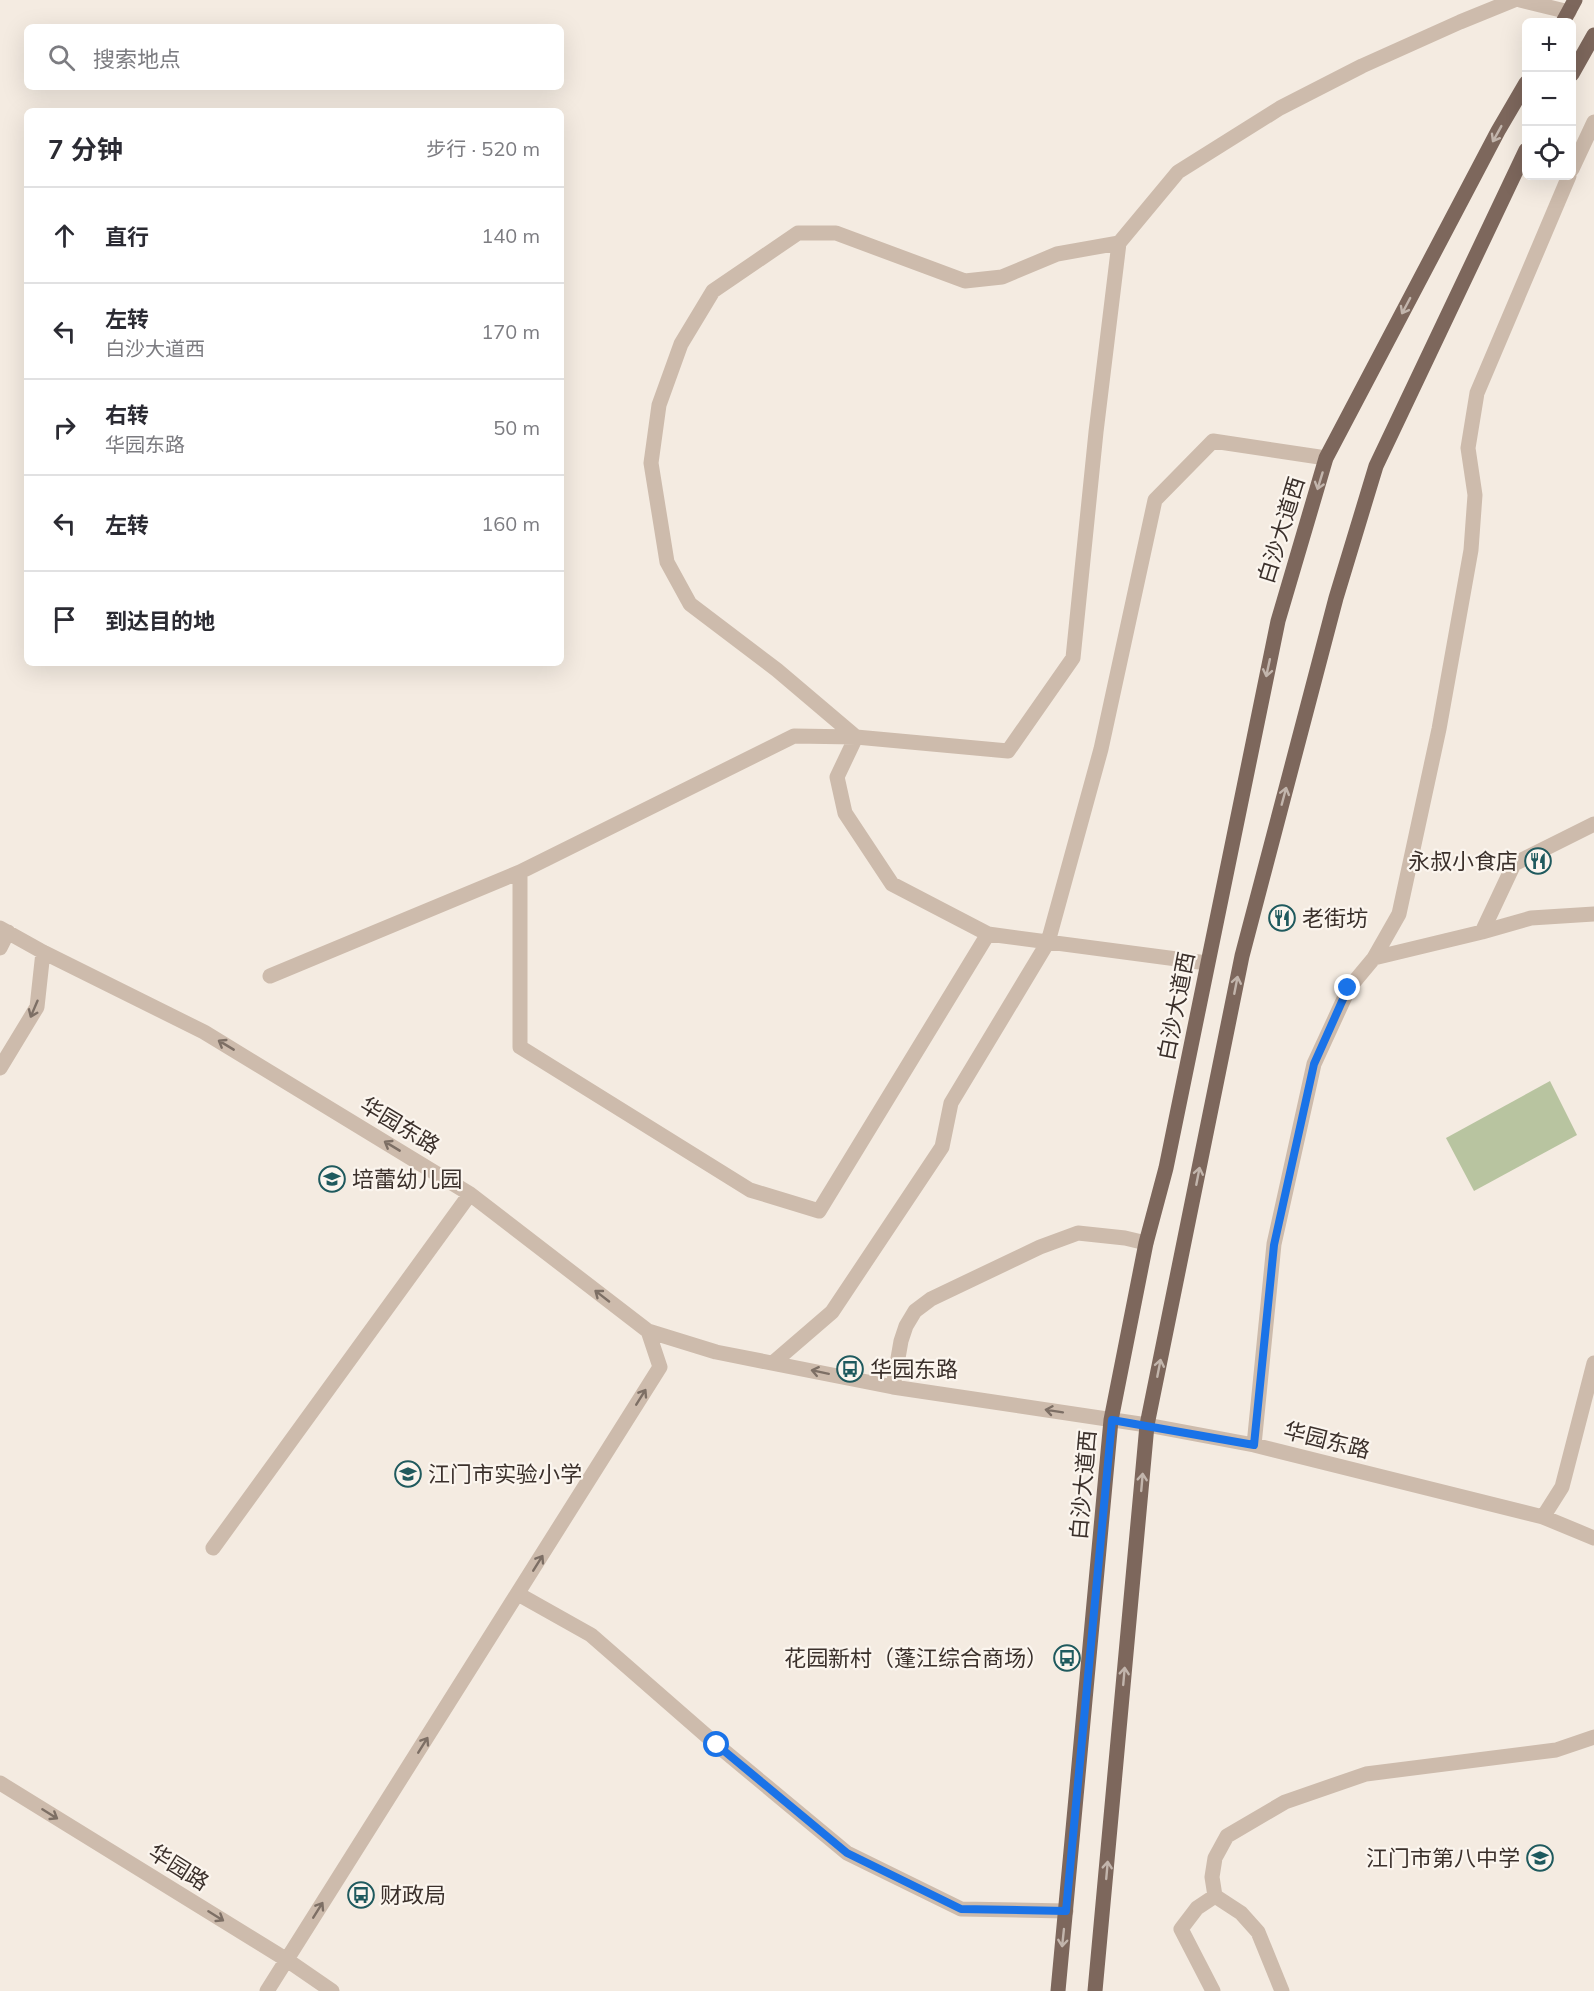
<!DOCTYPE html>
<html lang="zh">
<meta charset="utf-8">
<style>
:root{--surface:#fff;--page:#f7f7f7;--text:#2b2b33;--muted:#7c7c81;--line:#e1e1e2}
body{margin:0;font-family:Mulish,"Noto Sans SC",sans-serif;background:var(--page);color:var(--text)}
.controls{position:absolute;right:18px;top:18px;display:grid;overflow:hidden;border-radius:9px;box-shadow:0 6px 24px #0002}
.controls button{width:54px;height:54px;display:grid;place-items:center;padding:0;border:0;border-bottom:2px solid var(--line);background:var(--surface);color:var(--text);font:30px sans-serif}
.stop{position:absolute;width:18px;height:18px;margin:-14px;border:4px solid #1a73e8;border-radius:50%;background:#fff}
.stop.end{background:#1a73e8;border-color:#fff;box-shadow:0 2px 6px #0008}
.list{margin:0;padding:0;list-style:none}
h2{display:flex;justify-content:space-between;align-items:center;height:78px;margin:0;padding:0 24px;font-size:26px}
h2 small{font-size:20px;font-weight:400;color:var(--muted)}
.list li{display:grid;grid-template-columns:39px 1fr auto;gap:18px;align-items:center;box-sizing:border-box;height:96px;padding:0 24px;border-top:2px solid var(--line)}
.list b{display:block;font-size:22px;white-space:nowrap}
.list p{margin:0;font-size:20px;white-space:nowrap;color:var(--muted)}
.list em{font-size:20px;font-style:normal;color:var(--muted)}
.icon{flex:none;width:33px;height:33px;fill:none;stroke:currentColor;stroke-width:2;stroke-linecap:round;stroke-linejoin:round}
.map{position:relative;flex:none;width:1594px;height:1991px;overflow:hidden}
.search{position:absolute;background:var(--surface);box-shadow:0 6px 24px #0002;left:24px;top:24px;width:540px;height:66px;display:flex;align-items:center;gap:15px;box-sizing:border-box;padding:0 21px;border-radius:9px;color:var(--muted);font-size:22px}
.panel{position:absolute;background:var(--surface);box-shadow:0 6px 24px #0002;left:24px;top:108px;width:540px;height:558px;border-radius:9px}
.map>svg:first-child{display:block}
</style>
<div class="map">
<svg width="1594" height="1991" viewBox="0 0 1594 1991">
<rect width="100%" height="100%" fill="#f4ebe1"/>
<path fill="#b8c4a0" d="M1550,1081L1577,1135L1474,1191L1446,1138Z"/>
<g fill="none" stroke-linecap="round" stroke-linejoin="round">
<path stroke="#cdbbac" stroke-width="15" d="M1520,0L1569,12
M1572,169L1594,122
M856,737L837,777L845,813L892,884L988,934L819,1211L750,1190L520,1047V872L794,736L856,737L1008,751L1073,658L1096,432L1119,243L1178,172L1280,108L1362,66L1460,22L1514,0
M856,737L777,670L690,604L667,562L651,463L659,405L681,344L713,291L798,233H836L965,281L1002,277L1057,254L1119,243
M0,928L43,952L204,1032L470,1194L648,1331L716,1352L893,1387L1147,1425L1254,1445L1543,1517L1594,1538
M1482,932L1514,864L1594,824
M988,934L1207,963
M0,948L8,932
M1374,958L1482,932L1531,918L1594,914
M270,976L520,872
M0,1068L37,1007L43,952
M774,1362L832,1312L942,1147L951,1103L1048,942L1101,749L1155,500L1213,441L1326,458
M893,1387L901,1341L906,1326L915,1311L931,1299L1040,1247L1078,1233L1125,1238L1146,1243
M1254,1445L1274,1244L1314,1064L1349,988L1374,958L1399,914L1439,729L1471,550L1475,495L1468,448L1477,393L1569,176
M1543,1517L1562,1487L1594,1363
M213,1548L470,1194
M518,1594L591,1635L717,1745L847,1853L961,1909L1066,1911
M0,1783L287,1960L332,1991
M267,1991L660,1367L648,1331
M1213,1991L1181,1929L1197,1908L1215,1896
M1282,1991L1258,1932L1241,1913L1215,1896L1212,1877L1215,1858L1227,1836L1285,1802L1366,1774L1556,1750L1594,1737"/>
<path stroke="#7d675c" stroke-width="15" d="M1563,22L1575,0
M1572,74L1594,35
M1058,1991L1111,1420L1146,1243L1166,1168L1278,621L1326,458L1498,131L1526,83
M1095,1991L1147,1425L1242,956L1336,598L1376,466L1526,150"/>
</g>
<defs><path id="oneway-shaft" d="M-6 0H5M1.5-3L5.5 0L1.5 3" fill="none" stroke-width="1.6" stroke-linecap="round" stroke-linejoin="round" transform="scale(1.5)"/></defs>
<g stroke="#c2b5ac">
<use href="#oneway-shaft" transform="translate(1497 134) rotate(119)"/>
<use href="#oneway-shaft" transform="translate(1406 306) rotate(118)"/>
<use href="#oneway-shaft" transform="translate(1320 481) rotate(107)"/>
<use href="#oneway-shaft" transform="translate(1268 668) rotate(102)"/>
<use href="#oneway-shaft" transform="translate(1284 796) rotate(-75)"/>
<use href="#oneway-shaft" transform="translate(1236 985) rotate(-79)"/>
<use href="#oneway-shaft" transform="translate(1198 1176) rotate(-79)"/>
<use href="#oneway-shaft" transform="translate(1159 1368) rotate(-79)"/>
<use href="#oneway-shaft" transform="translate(1142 1482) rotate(-85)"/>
<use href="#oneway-shaft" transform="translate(1124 1676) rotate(-85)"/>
<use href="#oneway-shaft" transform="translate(1107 1870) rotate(-85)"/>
<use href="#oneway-shaft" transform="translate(1063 1938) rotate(96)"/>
</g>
<g stroke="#7d6f65">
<use href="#oneway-shaft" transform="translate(34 1009) rotate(113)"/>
<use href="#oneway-shaft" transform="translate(226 1045) rotate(-149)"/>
<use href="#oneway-shaft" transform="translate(392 1146) rotate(-149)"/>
<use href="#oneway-shaft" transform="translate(602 1296) rotate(-142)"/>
<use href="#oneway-shaft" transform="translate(820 1372) rotate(-168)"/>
<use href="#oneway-shaft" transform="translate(641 1397) rotate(-58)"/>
<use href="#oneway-shaft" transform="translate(1054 1411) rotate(-171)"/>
<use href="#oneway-shaft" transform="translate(538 1563) rotate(-58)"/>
<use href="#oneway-shaft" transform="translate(423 1745) rotate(-58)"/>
<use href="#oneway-shaft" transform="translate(50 1814) rotate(32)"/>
<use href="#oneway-shaft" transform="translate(318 1910) rotate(-58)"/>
<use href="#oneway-shaft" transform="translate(216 1916) rotate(32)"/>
</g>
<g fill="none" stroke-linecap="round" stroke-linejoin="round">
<path stroke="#1a73e8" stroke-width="8" d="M717,1745L847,1853L961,1909L1066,1911L1112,1420L1254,1445L1274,1245L1314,1064L1348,988"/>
</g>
<defs>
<g id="restaurant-ring" transform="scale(1.35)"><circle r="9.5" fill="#fbf5ee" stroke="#1f5a5e" stroke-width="1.5"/><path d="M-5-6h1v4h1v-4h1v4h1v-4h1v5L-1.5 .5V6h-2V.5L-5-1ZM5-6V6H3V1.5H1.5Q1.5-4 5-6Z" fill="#1f5a5e"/></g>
<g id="school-ring" transform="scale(1.35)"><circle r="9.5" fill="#fbf5ee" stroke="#1f5a5e" stroke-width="1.5"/><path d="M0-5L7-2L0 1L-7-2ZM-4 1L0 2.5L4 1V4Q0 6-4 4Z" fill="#1f5a5e"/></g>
<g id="bus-ring" transform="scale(1.35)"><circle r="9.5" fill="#fbf5ee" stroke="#1f5a5e" stroke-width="1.5"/><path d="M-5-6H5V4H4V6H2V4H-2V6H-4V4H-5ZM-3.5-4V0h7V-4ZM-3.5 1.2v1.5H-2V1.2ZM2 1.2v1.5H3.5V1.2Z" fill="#1f5a5e"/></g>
</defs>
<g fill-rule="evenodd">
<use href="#restaurant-ring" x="1538" y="861"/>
<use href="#restaurant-ring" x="1282" y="918"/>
<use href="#school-ring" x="332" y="1179"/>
<use href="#bus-ring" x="850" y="1369"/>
<use href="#school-ring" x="408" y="1474"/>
<use href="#bus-ring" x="1067" y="1658"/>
<use href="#school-ring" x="1540" y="1858"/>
<use href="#bus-ring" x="361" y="1895"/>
</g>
<g text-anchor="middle" stroke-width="4.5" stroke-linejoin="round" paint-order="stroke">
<g font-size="22" fill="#3b302b" stroke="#fbf5ee">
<text transform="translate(1281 530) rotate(-73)" y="8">白沙大道西</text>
<text transform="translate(1176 1006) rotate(-79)" y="8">白沙大道西</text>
<text transform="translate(400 1125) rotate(31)" y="8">华园东路</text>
<text transform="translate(1327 1440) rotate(14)" y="8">华园东路</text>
<text transform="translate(1083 1485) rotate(-85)" y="8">白沙大道西</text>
<text transform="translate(179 1867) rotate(32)" y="8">华园路</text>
</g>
<g font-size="22" fill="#3b302b" stroke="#fbf5ee" text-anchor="start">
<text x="1518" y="869" text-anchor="end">永叔小食店</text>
<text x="1302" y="926">老街坊</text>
<text x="352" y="1187">培蕾幼儿园</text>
<text x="870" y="1377">华园东路</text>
<text x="428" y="1482">江门市实验小学</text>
<text x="1048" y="1666" text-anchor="end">花园新村（蓬江综合商场）</text>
<text x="1520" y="1866" text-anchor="end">江门市第八中学</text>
<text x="380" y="1903">财政局</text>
</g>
</g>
</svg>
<div class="controls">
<button>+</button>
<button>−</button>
<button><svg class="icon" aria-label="locate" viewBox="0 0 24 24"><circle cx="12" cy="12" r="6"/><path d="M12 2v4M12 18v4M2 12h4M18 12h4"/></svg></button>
</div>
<div class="stop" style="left:717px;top:1745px"></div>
<div class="stop end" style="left:1348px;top:988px"></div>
<div class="search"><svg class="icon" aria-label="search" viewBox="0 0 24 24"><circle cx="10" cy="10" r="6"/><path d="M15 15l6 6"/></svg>搜索地点</div>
<section class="panel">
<h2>7 分钟<small>步行 · 520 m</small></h2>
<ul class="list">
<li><svg class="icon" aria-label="ahead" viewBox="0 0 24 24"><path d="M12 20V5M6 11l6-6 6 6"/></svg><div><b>直行</b></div><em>140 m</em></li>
<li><svg class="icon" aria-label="left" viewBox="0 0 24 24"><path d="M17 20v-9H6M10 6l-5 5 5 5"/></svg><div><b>左转</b><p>白沙大道西</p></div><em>170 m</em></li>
<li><svg class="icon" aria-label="right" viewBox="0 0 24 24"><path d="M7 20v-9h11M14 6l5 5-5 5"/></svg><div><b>右转</b><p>华园东路</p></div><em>50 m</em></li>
<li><svg class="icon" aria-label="left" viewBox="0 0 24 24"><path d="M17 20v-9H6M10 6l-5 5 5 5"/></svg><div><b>左转</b></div><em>160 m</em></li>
<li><svg class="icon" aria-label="arrive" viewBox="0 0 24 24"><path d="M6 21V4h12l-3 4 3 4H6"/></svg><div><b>到达目的地</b></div></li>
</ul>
</section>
</div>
